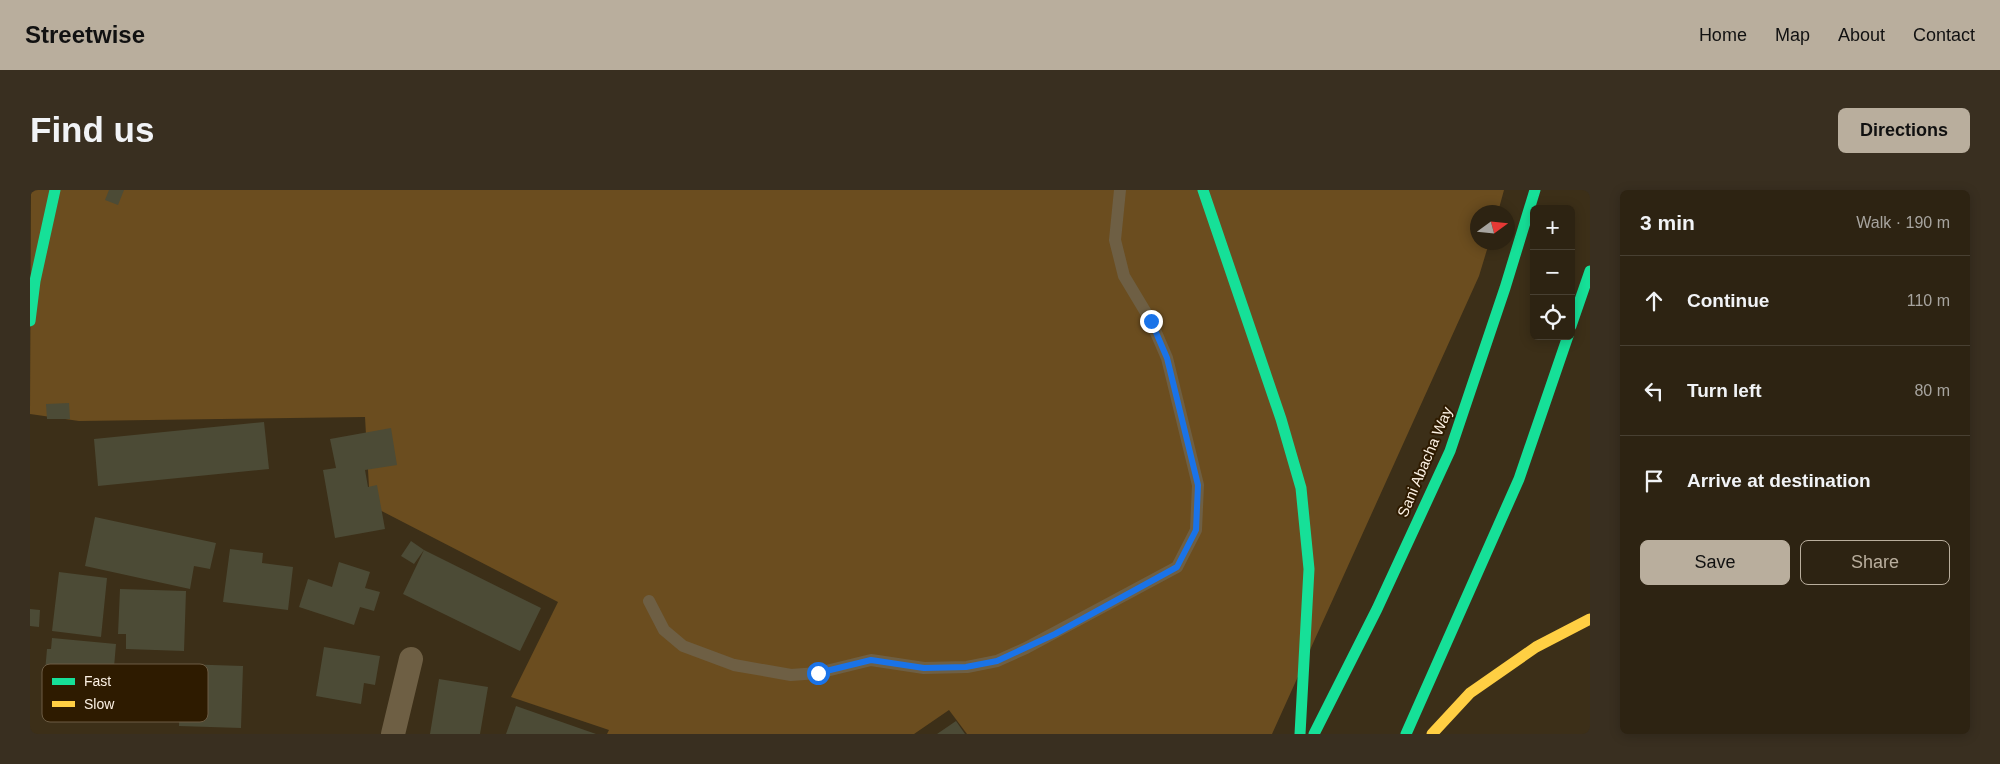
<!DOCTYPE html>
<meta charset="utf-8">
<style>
:root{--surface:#2d2312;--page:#392f20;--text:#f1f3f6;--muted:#a7a49f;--line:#484032;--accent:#b9ae9d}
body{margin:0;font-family:Helvetica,sans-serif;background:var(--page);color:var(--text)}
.controls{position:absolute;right:15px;top:15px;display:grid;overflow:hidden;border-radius:8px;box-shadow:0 2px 12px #0003}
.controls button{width:45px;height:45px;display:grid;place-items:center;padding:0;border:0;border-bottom:1px solid var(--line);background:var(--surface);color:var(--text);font:25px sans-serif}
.compass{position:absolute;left:1440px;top:15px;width:45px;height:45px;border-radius:50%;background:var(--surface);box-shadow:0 2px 12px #0003;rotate:75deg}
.stop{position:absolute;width:15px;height:15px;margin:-11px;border:4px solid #1a73e8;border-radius:50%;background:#fff}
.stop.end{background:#1a73e8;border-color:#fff;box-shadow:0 1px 5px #0008}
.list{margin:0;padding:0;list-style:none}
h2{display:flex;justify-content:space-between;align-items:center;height:65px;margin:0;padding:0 20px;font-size:21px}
h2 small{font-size:16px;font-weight:400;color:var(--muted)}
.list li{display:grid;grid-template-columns:32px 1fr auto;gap:15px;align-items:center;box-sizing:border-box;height:90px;padding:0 20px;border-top:1px solid var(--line)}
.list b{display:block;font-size:19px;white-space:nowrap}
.list em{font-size:16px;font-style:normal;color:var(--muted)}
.actions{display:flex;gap:10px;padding:15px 20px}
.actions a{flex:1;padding:11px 0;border:1px solid var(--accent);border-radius:8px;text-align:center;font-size:18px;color:var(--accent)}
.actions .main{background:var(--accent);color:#111}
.icon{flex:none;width:28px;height:28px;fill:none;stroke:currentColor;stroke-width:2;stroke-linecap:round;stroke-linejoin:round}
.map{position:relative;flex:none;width:1560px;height:544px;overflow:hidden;border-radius:8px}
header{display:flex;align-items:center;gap:30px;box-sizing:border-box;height:70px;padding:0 25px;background:var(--accent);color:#111}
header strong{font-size:24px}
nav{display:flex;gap:28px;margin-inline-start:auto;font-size:18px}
.intro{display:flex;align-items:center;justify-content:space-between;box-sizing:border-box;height:120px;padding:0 30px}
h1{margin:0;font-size:35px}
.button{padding:12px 22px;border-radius:8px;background:var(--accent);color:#111;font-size:18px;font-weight:700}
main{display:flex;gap:30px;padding:0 30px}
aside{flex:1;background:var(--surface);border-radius:8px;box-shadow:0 2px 12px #0003}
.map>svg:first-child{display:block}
</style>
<header>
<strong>Streetwise</strong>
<nav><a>Home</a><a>Map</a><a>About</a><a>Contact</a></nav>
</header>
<div class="intro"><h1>Find us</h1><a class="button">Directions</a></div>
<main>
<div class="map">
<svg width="1560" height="544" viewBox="0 0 1560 544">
<rect width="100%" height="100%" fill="#3c2f18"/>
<path fill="#6b4d1f" d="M1,0H1474L1468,22H1448V52L1459,53L1449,86L1242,544H937L919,520L884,544H577L579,540L481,507L528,412L340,315L335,227L49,231L0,224Z"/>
<path fill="#4c4b36" d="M79,0H94L88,15L75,10Z
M39,213L40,229H17L16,214Z
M234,232L239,279L68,296L64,249Z
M361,238L367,275L335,280L338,297L347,295L355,339L305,348L293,280L306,278L300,249Z
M65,327L186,353L180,379L164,376L160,399L55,376Z
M381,351L394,360L384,374L371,366Z
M200,359L233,363L232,373L263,377L258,420L193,412Z
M394,360L511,418L490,461L373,404Z
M309,372L340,382L335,398L350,402L344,421L330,417L324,435L269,417L278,389L302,397Z
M29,382L77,388L71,447L22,441Z
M90,399L156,401L154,461L96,459V444H88Z
M0,419L10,420L9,437L0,436Z
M22,448L86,454L81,512L13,505L17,459H21Z
M294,457L350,466L345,495L334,493L331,514L286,506Z
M151,474L213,476L211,538L149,536Z
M409,489L458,497L450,544H400Z
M486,516L566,544H476Z
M926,531L935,544H907Z"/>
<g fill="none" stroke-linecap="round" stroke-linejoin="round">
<path stroke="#6e5f44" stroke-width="12" d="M619,411L634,440L653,456L704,475L761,485L788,483L841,470L894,478L937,477L967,471L996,458L1147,377L1166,340L1168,295L1137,168L1121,131L1094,86L1085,50L1090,0"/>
<path stroke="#6e5f44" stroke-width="24" d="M363,544L381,469"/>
<path stroke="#16e098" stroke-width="11" d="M1173,0L1251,229L1271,298L1279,379L1270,544
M0,131L5,91L25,0
M1541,136L1560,81
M1284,544L1347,419L1420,261L1475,98L1505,0
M1376,544L1489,289L1538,146"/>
<path stroke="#ffcf43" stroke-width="11" d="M1402,544L1440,503L1506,457L1560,429"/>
</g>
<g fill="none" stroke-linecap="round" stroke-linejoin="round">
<path stroke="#1a73e8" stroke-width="6" d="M788,483L841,470L894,478L936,477L967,471L1025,444L1147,377L1166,340L1168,295L1137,168L1121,131"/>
</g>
<g text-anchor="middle" stroke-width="4" stroke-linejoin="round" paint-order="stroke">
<g font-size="15" fill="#fdf2e4" stroke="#2e1b00">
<text transform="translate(1395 272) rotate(-67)" y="5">Sani Abacha Way</text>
</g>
</g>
<rect x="12" y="474" width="166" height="58" rx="8" fill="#2e1b00" stroke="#6c5c44" stroke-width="1"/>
<rect x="22" y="488" width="23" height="7" fill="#16e098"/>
<rect x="22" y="511" width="23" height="6" fill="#ffcf43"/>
<g font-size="14" fill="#fdf2e4">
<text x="54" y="496">Fast</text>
<text x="54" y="519">Slow</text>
</g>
</svg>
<div class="controls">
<button>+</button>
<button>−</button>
<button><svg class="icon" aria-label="locate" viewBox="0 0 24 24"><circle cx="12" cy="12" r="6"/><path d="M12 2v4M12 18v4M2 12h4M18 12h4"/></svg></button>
</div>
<svg class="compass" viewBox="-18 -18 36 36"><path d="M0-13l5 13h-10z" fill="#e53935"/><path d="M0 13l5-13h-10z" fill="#a7a49f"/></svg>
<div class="stop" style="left:788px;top:483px"></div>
<div class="stop end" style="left:1121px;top:131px"></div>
</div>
<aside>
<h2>3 min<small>Walk · 190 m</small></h2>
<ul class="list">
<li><svg class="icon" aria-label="ahead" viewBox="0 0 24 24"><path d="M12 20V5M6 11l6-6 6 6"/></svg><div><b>Continue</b></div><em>110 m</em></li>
<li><svg class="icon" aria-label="left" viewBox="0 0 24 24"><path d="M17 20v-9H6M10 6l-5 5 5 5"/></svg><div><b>Turn left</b></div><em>80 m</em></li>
<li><svg class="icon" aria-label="arrive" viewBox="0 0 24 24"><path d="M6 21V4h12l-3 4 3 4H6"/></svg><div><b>Arrive at destination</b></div></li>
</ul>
<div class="actions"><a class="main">Save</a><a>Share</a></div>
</aside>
</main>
